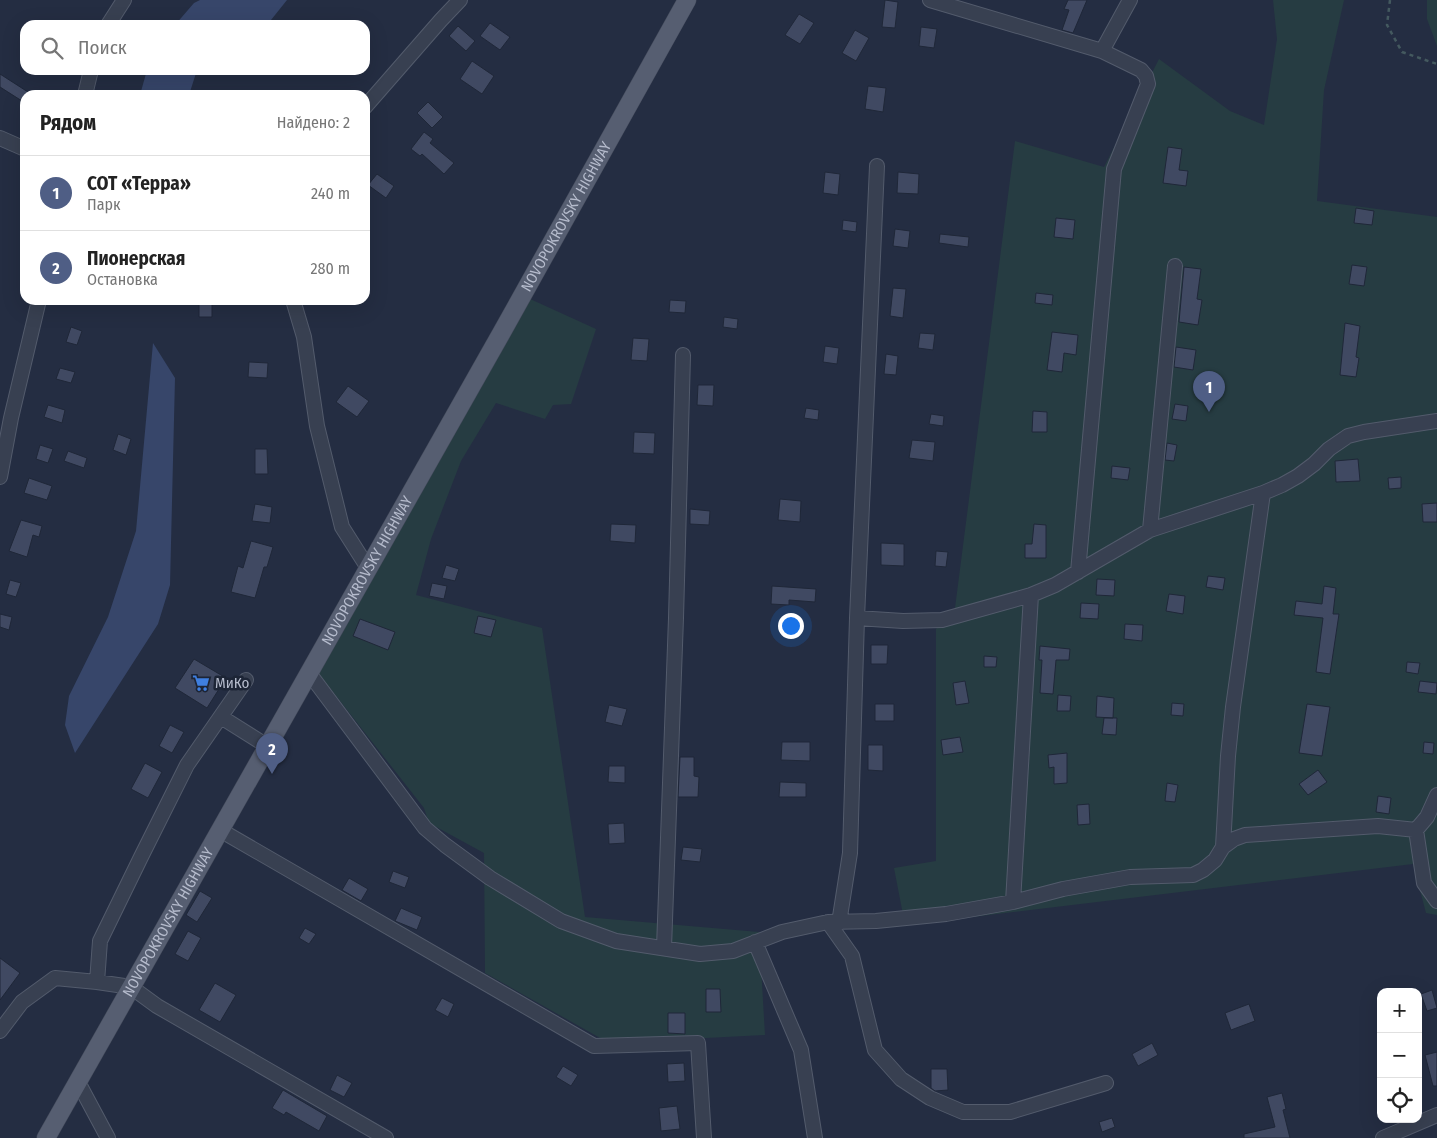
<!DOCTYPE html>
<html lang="ru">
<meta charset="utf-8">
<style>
:root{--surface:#fff;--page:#f2f2f2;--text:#222;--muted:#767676;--line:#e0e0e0;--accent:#4f5e85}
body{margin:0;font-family:"Fira Sans Condensed",sans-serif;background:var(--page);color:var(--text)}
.controls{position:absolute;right:15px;bottom:15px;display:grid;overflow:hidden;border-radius:10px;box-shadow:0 5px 20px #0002}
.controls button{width:45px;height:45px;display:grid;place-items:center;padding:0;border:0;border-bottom:1px solid var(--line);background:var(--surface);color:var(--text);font:25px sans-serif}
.you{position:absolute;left:790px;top:625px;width:18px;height:18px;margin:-12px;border:4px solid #fff;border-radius:50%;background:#1a73e8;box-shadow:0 0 0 8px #1a73e833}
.badge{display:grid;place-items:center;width:32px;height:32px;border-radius:50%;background:var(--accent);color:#fff;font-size:16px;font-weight:700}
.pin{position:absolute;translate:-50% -41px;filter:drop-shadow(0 1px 2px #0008)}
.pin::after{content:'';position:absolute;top:26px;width:18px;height:15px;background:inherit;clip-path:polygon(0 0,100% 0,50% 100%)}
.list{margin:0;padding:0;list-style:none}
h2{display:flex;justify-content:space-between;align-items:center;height:65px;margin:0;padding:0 20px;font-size:21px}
h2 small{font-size:16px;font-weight:400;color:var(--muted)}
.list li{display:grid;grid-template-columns:32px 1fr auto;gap:15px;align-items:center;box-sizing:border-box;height:75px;padding:0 20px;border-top:1px solid var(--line)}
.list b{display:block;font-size:19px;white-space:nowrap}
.list p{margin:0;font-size:16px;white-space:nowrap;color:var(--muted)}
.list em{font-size:16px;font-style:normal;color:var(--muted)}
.icon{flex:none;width:28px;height:28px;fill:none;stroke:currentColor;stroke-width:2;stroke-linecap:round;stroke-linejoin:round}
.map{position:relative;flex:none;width:1437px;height:1138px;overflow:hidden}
.search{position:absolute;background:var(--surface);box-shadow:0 5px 20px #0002;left:20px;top:20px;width:350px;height:55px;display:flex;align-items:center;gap:12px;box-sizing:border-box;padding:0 18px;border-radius:15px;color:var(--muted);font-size:19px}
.panel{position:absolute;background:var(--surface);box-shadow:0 5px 20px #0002;left:20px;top:90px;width:350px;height:215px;border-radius:15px}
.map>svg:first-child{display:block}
</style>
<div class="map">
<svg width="1437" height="1138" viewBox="0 0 1437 1138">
<rect width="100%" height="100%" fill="#242d42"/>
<path fill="#263c42" d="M1273,0H1344L1324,90L1317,201L1437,217V915L1426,913L1413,864L905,925L894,868L936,861V629L955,608L1015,141L1104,167L1159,59L1230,111L1264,125L1277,39Z
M1427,0H1437V46L1427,19Z
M528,298L596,329L571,404L553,405L545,419L496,403L461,461L431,539L416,595L542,628L585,917L759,932L765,1035L609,1043L485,973L484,853L429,823L424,808L318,673Z"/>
<path fill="#37466a" d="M200,0H287L267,25H175L194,3Z
M147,70H197L189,95H140Z
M153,343L175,378L170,585L158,624L75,753L65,725L69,696L108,617L136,531Z"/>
<path fill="#404962" stroke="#1f2738" d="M885,0L898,2L895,28L882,27Z
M1068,0H1087L1073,33L1062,30L1069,10L1064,9Z
M799,14L814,23L800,44L785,35Z
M490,23L510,37L500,50L480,36Z
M458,26L475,41L466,51L449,36Z
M921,27L937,29L934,48L919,46Z
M855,30L869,38L856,61L842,53Z
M472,61L494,76L482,94L460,79Z
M0,74L28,92L22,101L0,87Z
M868,86L886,88L883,112L865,109Z
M428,102L443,117L432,128L417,113Z
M424,132L433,139L430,143L454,163L444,174L422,154L420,156L411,149Z
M1168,147L1182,149L1179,170L1188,171L1186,186L1163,183Z
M825,172L840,174L838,195L823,193Z
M898,172L919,174L918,194L897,193Z
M377,174L394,186L386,198L368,185Z
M1356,208L1374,211L1372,225L1354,223Z
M1056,218L1075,220L1073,239L1054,237Z
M843,220L857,222L856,232L842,230Z
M895,229L910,231L908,248L893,246Z
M940,234L969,237L968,247L939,243Z
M1352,265L1367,267L1364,286L1349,284Z
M1184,267L1201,269L1197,299L1202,300L1198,325L1179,322Z
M893,288L906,289L903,318L890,316Z
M1036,293L1053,295L1052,305L1035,303Z
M199,300H212V317H199Z
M670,300L686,301L685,313L669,312Z
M724,317L738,319L737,329L723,327Z
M1345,323L1360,326L1356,357L1359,358L1356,377L1340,375Z
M71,327L82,331L77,345L66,342Z
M1052,332L1078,335L1076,355L1064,353L1062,372L1047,370Z
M920,333L935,334L933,350L918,348Z
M633,338L649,339L647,361L631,360Z
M825,346L839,348L837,364L823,362Z
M1176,347L1196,350L1193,370L1174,367Z
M886,354L898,356L896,375L884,374Z
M249,362L268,363L267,378L248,377Z
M60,368L75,372L71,383L56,379Z
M698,385H714L713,406L697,405Z
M348,386L369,401L357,417L336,402Z
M1175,404L1188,406L1186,421L1172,419Z
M48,405L65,410L62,423L44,417Z
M806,408L819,410L818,420L804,418Z
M1033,411L1047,412V432H1032Z
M931,414L944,416L943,426L929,424Z
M634,432L655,433L654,454L633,453Z
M118,434L131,439L126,455L113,450Z
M912,440L935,442L933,461L909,458Z
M1167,443L1177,445L1174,461L1165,460Z
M40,445L53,449L48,463L36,459Z
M255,449H267L268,474H255Z
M68,451L87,458L84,468L64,461Z
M1358,459L1360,481L1336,482L1335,461Z
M1112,466L1130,468L1128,480L1111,478Z
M1401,477V488L1389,489L1388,478Z
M29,478L52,486L47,500L24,493Z
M780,499L801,501L800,522L778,520Z
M1437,503V522H1423L1422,504Z
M255,504L272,507L270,523L252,521Z
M690,509L710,511L709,525L690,524Z
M21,520L42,526L39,537L33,535L27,557L9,551Z
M611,524L636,525L635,543L610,541Z
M1034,524L1046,525V558H1025V544H1032Z
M251,541L273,547L267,567H264L255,598L231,592L238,566L243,568Z
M881,543L904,544V566L881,565Z
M936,551L948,552L946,567L935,566Z
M446,565L459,569L455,581L442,578Z
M1208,576L1225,578L1223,590L1206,587Z
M1097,579L1115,580L1114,596L1096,595Z
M10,580L21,583L16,597L6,594Z
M432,583L447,586L444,599L429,596Z
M772,586L816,589L815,602L789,600V605L771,604Z
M1324,586L1336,588L1333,614H1339L1330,674L1316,672L1323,618L1294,615L1296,601L1322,604Z
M1169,594L1185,596L1183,614L1166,611Z
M1081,603L1099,604L1098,619L1080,618Z
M0,614L12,617L9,630L0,627Z
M478,616L496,620L491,637L474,633Z
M360,619L395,632L388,650L353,636Z
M1125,624L1143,625L1142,641L1124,639Z
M871,645H888L887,664H871Z
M1040,646L1070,649L1069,660H1056L1053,694L1040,693L1042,660H1039Z
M984,656L997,657L996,667H984Z
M194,659L226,678L207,708L175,688Z
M1407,662L1420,663L1418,674L1406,672Z
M965,681L969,703L956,705L953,683Z
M1420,681L1437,683L1436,694L1418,692Z
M1058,695L1071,696L1070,711H1057Z
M1097,696L1114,698L1113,718L1096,717Z
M1172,703L1184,704L1183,716L1171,715Z
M875,704H894V721H875Z
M1307,704L1330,707L1322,756L1299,753Z
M609,705L627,709L622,726L605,722Z
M1104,718H1117L1116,735L1102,734Z
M170,725L184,732L172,753L159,746Z
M960,737L963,752L943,755L941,740Z
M782,742H810V761L781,760Z
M1424,742L1434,743L1433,754L1423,753Z
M868,745H883V771L868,770Z
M1067,753V783L1054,784V767L1049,768L1048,755Z
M680,757H694V776L699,777L698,797H678Z
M145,763L162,772L148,798L131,789Z
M609,766H625V783L608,782Z
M1318,770L1327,782L1308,795L1299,784Z
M780,782L806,783V797H779Z
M1167,783L1178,785L1175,802L1165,801Z
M1378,796L1391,798L1389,814L1376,812Z
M1089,804L1090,824L1078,825L1077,805Z
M624,823L625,843L609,844L608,824Z
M683,847L702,849L700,862L681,860Z
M393,871L409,877L405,888L389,882Z
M349,878L368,889L361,901L342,890Z
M200,891L212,898L197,922L186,915Z
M401,908L422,917L417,930L395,921Z
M305,928L316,934L309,944L299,938Z
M188,931L201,938L188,961L175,954Z
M0,958L20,973L0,1000Z
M215,983L236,995L220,1022L199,1010Z
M706,989H720L721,1012H706Z
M1432,990L1437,1008L1427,1011L1421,994Z
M442,998L454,1004L448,1017L435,1010Z
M1249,1004L1255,1021L1231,1030L1225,1013Z
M668,1013H685V1034L668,1033Z
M1152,1043L1158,1055L1138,1066L1132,1054Z
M1437,1052V1086H1433L1425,1055Z
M684,1063L685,1081L668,1082L667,1064Z
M563,1066L578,1075L571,1086L556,1077Z
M931,1069H947L948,1090L935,1091L931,1088Z
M337,1075L352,1083L344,1097L330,1090Z
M283,1090L327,1116L319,1131L286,1112L284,1115L272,1108Z
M1282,1093L1286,1109L1283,1110L1290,1138H1244V1134L1275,1127L1267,1097Z
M677,1106L680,1129L661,1131L659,1108Z
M1112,1118L1115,1127L1102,1132L1099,1122Z"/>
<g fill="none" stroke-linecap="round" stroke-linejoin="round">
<g stroke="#535b6c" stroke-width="16">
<path id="minor" d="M930,0L1102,51L1141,70L1146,76L1148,84L1114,169L1078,572
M108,25L124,0
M1102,51L1130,0
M85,95L91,70
M365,107L441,20L460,0
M0,138L25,149
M293,300L304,337L317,426L342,527L368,568
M0,477L11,418L39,300
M1150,530L1175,266
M857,618L903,621L942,620L1031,595L1055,585L1150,530L1263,493L1282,485L1298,476L1314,464L1329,449L1348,436L1364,432L1437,421
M309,673L425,828L445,845L490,878L561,921L616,941L700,954L733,951L782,932L828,922L876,921L946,914L1013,902L1063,889L1130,877L1193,875L1203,870L1215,860L1223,847L1234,839L1245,835L1378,826L1416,830
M221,717L267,746
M1437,795L1427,817L1416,830L1424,883L1437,901
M220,830L594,1046L698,1043L704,1138
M1223,847L1228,756L1233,707L1263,493
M1013,902L1031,595
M828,922L852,956L875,1050L901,1079L930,1098L963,1112H1010L1106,1083
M839,923L850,853L857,618L877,166
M755,942L801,1050L815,1138
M664,948L676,618L683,355
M97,982L100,941L141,857L187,765L246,680
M0,1031L22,1002L55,978L97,982L131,987L157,1006L386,1138
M78,1082L108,1138
M1383,1138L1437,1115"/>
</g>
<g stroke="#42495a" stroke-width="19">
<g id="major">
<path id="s1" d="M46,1138L502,332L687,0"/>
</g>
</g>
<path stroke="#44595f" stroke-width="2.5" stroke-dasharray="4 4" stroke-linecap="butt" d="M1390,0L1387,25L1402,52L1437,64"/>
<use href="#minor" stroke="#384051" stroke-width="14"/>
<use href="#major" stroke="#565e71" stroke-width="18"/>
</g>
<defs>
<g id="supermarket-bare" transform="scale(1.35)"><path d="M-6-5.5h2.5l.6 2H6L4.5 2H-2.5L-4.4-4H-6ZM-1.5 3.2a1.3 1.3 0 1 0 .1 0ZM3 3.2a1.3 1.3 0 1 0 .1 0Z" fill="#3f7fe0" stroke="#1d2536" stroke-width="2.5" paint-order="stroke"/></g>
</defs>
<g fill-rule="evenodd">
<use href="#supermarket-bare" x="201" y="683"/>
</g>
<g text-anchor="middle" stroke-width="5" stroke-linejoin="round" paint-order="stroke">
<g font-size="15" fill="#b5bbcc" stroke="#1d2536">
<text dy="5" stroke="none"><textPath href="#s1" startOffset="1058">NOVOPOKROVSKY HIGHWAY</textPath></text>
<text dy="5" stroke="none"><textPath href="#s1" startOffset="652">NOVOPOKROVSKY HIGHWAY</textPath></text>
<text dy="5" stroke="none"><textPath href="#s1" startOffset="248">NOVOPOKROVSKY HIGHWAY</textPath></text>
</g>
<g font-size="15" fill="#b5bbcc" stroke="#1d2536" text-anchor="start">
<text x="215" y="688">МиКо</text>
</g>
</g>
</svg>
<div class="controls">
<button>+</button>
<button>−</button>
<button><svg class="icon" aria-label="locate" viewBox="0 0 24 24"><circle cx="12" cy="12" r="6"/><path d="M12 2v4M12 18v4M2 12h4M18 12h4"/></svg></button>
</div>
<div class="you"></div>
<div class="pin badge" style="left:1209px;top:412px">1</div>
<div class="pin badge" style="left:272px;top:774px">2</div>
<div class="search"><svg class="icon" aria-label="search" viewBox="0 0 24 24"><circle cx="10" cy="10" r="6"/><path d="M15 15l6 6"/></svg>Поиск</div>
<section class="panel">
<h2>Рядом<small>Найдено: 2</small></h2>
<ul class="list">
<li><span class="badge">1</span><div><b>СОТ «Терра»</b><p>Парк</p></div><em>240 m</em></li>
<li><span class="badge">2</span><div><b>Пионерская</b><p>Остановка</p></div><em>280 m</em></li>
</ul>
</section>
</div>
